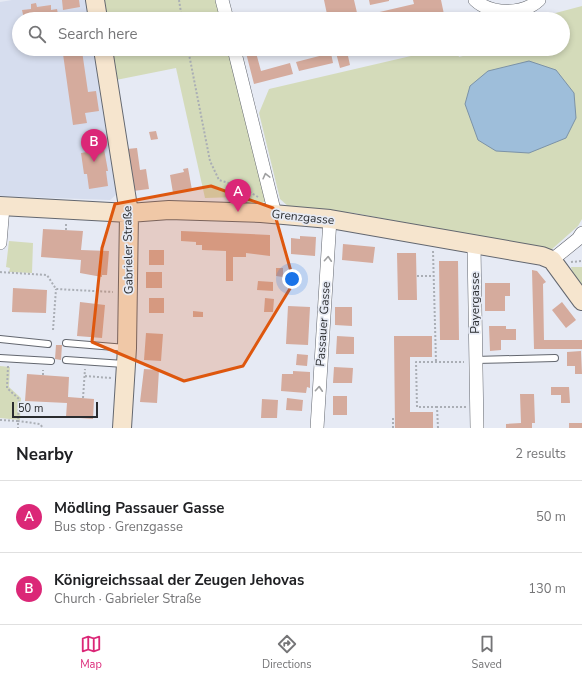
<!DOCTYPE html>
<meta charset="utf-8">
<style>
:root{--surface:#fff;--page:#f6f6f6;--text:#202124;--muted:#757577;--line:#e0e0e0;--accent:#db2777}
body{margin:0;font-family:"Nunito Sans",sans-serif;background:var(--page);color:var(--text)}
.scale{position:absolute;left:12px;bottom:10px;width:86px;box-sizing:border-box;padding-left:4px;border:2px solid #2a2c2f;border-top:0;font-size:11px;line-height:14px;white-space:nowrap;color:#2a2c2f;-webkit-text-stroke:3px #e6eaf4;paint-order:stroke}
.you{position:absolute;left:292px;top:279px;width:14px;height:14px;margin:-10px;border:3px solid #fff;border-radius:50%;background:#1a73e8;box-shadow:0 0 0 6px #1a73e833}
.badge{display:grid;place-items:center;width:26px;height:26px;border-radius:50%;background:var(--accent);color:#fff;font-size:13px;font-weight:700}
.pin{position:absolute;translate:-50% -33px;filter:drop-shadow(0 1px 2px #0008)}
.pin::after{content:'';position:absolute;top:21px;width:14px;height:12px;background:inherit;clip-path:polygon(0 0,100% 0,50% 100%)}
.list{margin:0;padding:0;list-style:none}
h2{display:flex;justify-content:space-between;align-items:center;height:52px;margin:0;padding:0 16px;font-size:17px}
h2 small{font-size:13px;font-weight:400;color:var(--muted)}
.list li{display:grid;grid-template-columns:26px 1fr auto;gap:12px;align-items:center;box-sizing:border-box;height:72px;padding:0 16px;border-top:1px solid var(--line)}
.list b{display:block;font-size:15px;white-space:nowrap}
.list p{margin:0;font-size:13px;white-space:nowrap;color:var(--muted)}
.list em{font-size:13px;font-style:normal;color:var(--muted)}
.icon{flex:none;width:22px;height:22px;fill:none;stroke:currentColor;stroke-width:2;stroke-linecap:round;stroke-linejoin:round}
.map{position:relative;flex:none;width:582px;height:428px;overflow:hidden}
.search{position:absolute;background:var(--surface);box-shadow:0 2px 6px #0003;left:12px;right:12px;top:12px;height:44px;display:flex;align-items:center;gap:10px;box-sizing:border-box;padding:0 14px;border-radius:22px;color:var(--muted);font-size:15px}
.sheet{height:196px;background:var(--surface)}
nav{display:flex;justify-content:space-around;align-items:center;box-sizing:border-box;height:56px;border-top:1px solid var(--line);background:var(--surface);font-size:11px;color:var(--muted)}
nav a{display:grid;justify-items:center;gap:2px}
nav .on{color:var(--accent)}
.map>svg:first-child{display:block}
</style>
<div class="map">
<svg width="582" height="428" viewBox="0 0 582 428">
<rect width="100%" height="100%" fill="#e6eaf4"/>
<path fill="#d6ddee" d="M12,0H87L90,19H19V49H95L119,192L110,200L0,196V2Z"/>
<path fill="#d4dbba" d="M102,0H216L221,19H105Z
M582,6V219L578,226L551,250L354,213L289,207L280,199L259,113L269,89L441,49H456L459,57L489,49H563V19H533Z
M111,49H228L266,201L255,207L238,202V197L205,198L176,68L116,80Z
M9,241L33,243L32,273L9,272L10,268L6,267Z
M571,267H582V295L579,292Z
M0,366L10,367L9,387L21,398L20,420L0,418Z"/>
<path fill="#9ebeda" stroke="#7b92a7" d="M529,61L556,70L574,93L576,118L566,138L529,153L496,151L478,140L465,104L470,86L488,71Z"/>
<path fill="#d5ab9d" d="M62,0H79L80,7L63,10Z
M324,0H354L358,17L414,4L413,0H441L445,19H328Z
M369,0H389V1L370,5Z
M36,3L37,7L51,5V10L57,9L59,19H24L22,10L31,9V4Z
M245,49H255L261,71L290,63L293,74L254,84Z
M335,49H378V50L348,56L350,65L340,68Z
M82,51L88,92L96,91L99,111L85,113L87,123L73,125L63,54Z
M331,53L333,63L299,71L296,62Z
M156,131L158,139L151,140L149,132Z
M137,148L140,170L146,169L149,189L133,191L127,149Z
M104,149L108,171H106L108,186L89,189L87,174H84L81,153Z
M188,168L192,190L173,193L170,175L184,172L183,169Z
M43,229L83,231L81,250L109,251L107,275H102V277L80,273L81,260L41,257Z
M181,231L270,235V256L246,253V257H233V281H226V251L202,250V245H196V242L181,241Z
M300,236L316,237L315,256L291,254V238L300,239Z
M343,244L375,247L373,263L342,260Z
M149,250H164V265H149Z
M397,253H416L417,300H398Z
M439,261H458L459,340H440Z
M276,268H283V277L276,276Z
M532,270L537,271L546,282L543,284L544,340H582V349H534Z
M146,272H162V288H146Z
M258,281L273,282V291L257,290Z
M485,283H510V296H505V311H485Z
M13,288L47,290L46,313L12,312Z
M149,298H164V313H149Z
M265,298L274,299L273,312H264Z
M80,302L105,305L102,338L77,336Z
M562,302L576,320L566,328L552,310Z
M288,306L310,307L308,345L286,344Z
M335,307H352V326L335,325Z
M193,311L203,312V317H193Z
M489,326H506V329H516V340H501V350L490,351Z
M146,333L163,334L161,361L144,360Z
M337,336L354,337V354H336Z
M394,336H432V357H410V412H433V428H395Z
M56,345H62L61,360L55,359Z
M581,351L582,374H575V366H567V352Z
M297,354L308,355L307,366L296,365Z
M334,367L353,368L352,383H333Z
M144,369L159,370L157,403L140,402Z
M293,371L310,372V388L307,387L306,393L281,391L282,374H293Z
M27,374L69,377L68,397L94,399L93,419L66,417L67,403L25,401Z
M551,387H569L570,403H561V395H551Z
M520,394H534L535,423H532V428H506V424L521,423Z
M333,396H347V415H333Z
M287,398L303,400L302,411L286,410Z
M262,399L278,400L277,418H261Z
M569,423H582V428H569Z"/>
<g fill="none" stroke-linecap="round" stroke-linejoin="round">
<g stroke="#63676f" stroke-width="8">
<path id="lane" d="M0,339L48,344
M66,343L126,348
M0,358L51,361
M66,360L124,364
M475,360L555,358"/>
</g>
<g stroke="#63676f" stroke-width="14">
<path id="street" d="M222,0L227,19
M475,0C491,15 523,15 539,0
M234,49L275,214
M0,243L3,207
M474,246L477,428
M552,260L578,239L582,233
M317,428L330,219"/>
</g>
<g stroke="#63676f" stroke-width="20">
<path id="secondary" d="M95,0L98,19
M103,49L129,213L127,348L122,428
M0,206L129,213L169,210L261,213L330,219L542,256L552,260L582,301"/>
</g>
<path stroke="#aaaeb5" stroke-width="2" stroke-dasharray="2 2" stroke-linecap="butt" d="M179,0L182,19
M188,49L210,161L219,180L241,187L258,197
M66,230V223
M433,251L436,362
M571,262L582,261
M0,272L47,275L56,289L113,292
M417,276H433
M53,330L56,289
M8,366L7,388L19,399L18,421L40,424L43,428
M43,375V370
M85,376L111,378
M83,398L85,369
M437,407H417L416,362H464
M393,418V428
M0,420L18,421V428
M438,428L437,407H466"/>
<use href="#lane" stroke="#fff" stroke-width="6"/>
<use href="#street" stroke="#fff" stroke-width="13"/>
<use href="#secondary" stroke="#f6e5ce" stroke-width="18"/>
</g>
<defs><path id="oneway-chevron" d="M-2-3.5L2.5 0L-2 3.5" fill="none" stroke-width="1.6" stroke-linecap="round" stroke-linejoin="round"/></defs>
<g stroke="#9fa0a1">
<use href="#oneway-chevron" transform="translate(266 176) rotate(-104)"/>
<use href="#oneway-chevron" transform="translate(328 259) rotate(-86)"/>
<use href="#oneway-chevron" transform="translate(319 389) rotate(-86)"/>
</g>
<path fill="#de570e" fill-opacity="0.2" stroke="#de570e" stroke-width="3" stroke-linejoin="round" d="M211,186L273,208L294,282L243,366L184,381L92,342L102,248L115,204Z"/>
<g text-anchor="middle" stroke-width="3.5" stroke-linejoin="round" paint-order="stroke">
<g font-size="12" fill="#2a2c2f" stroke="#e6eaf4">
<text transform="translate(303 217) rotate(6)" y="4">Grenzgasse</text>
<text transform="translate(128 250) rotate(-91)" y="4">Gabrieler Straße</text>
<text transform="translate(475 303) rotate(-90)" y="4">Payergasse</text>
<text transform="translate(323 324) rotate(-86)" y="4">Passauer Gasse</text>
</g>
</g>
</svg>
<div class="scale">50 m</div>
<div class="you"></div>
<div class="pin badge" style="left:238px;top:212px">A</div>
<div class="pin badge" style="left:94px;top:162px">B</div>
<div class="search"><svg class="icon" aria-label="search" viewBox="0 0 24 24"><circle cx="10" cy="10" r="6"/><path d="M15 15l6 6"/></svg>Search here</div>
</div>
<section class="sheet">
<h2>Nearby<small>2 results</small></h2>
<ul class="list">
<li><span class="badge">A</span><div><b>Mödling Passauer Gasse</b><p>Bus stop · Grenzgasse</p></div><em>50 m</em></li>
<li><span class="badge">B</span><div><b>Königreichssaal der Zeugen Jehovas</b><p>Church · Gabrieler Straße</p></div><em>130 m</em></li>
</ul>
</section>
<nav>
<a class="on"><svg class="icon" aria-label="map" viewBox="0 0 24 24"><path d="M3 6l6-2 6 2 6-2v14l-6 2-6-2-6 2zM9 4v14M15 6v14"/></svg>Map</a>
<a><svg class="icon" aria-label="directions" viewBox="0 0 24 24"><path d="M12 3l9 9-9 9-9-9zM9 14v-3h6M13 9l2 2-2 2"/></svg>Directions</a>
<a><svg class="icon" aria-label="saved" viewBox="0 0 24 24"><path d="M7 4h10v16l-5-4-5 4z"/></svg>Saved</a>
</nav>
